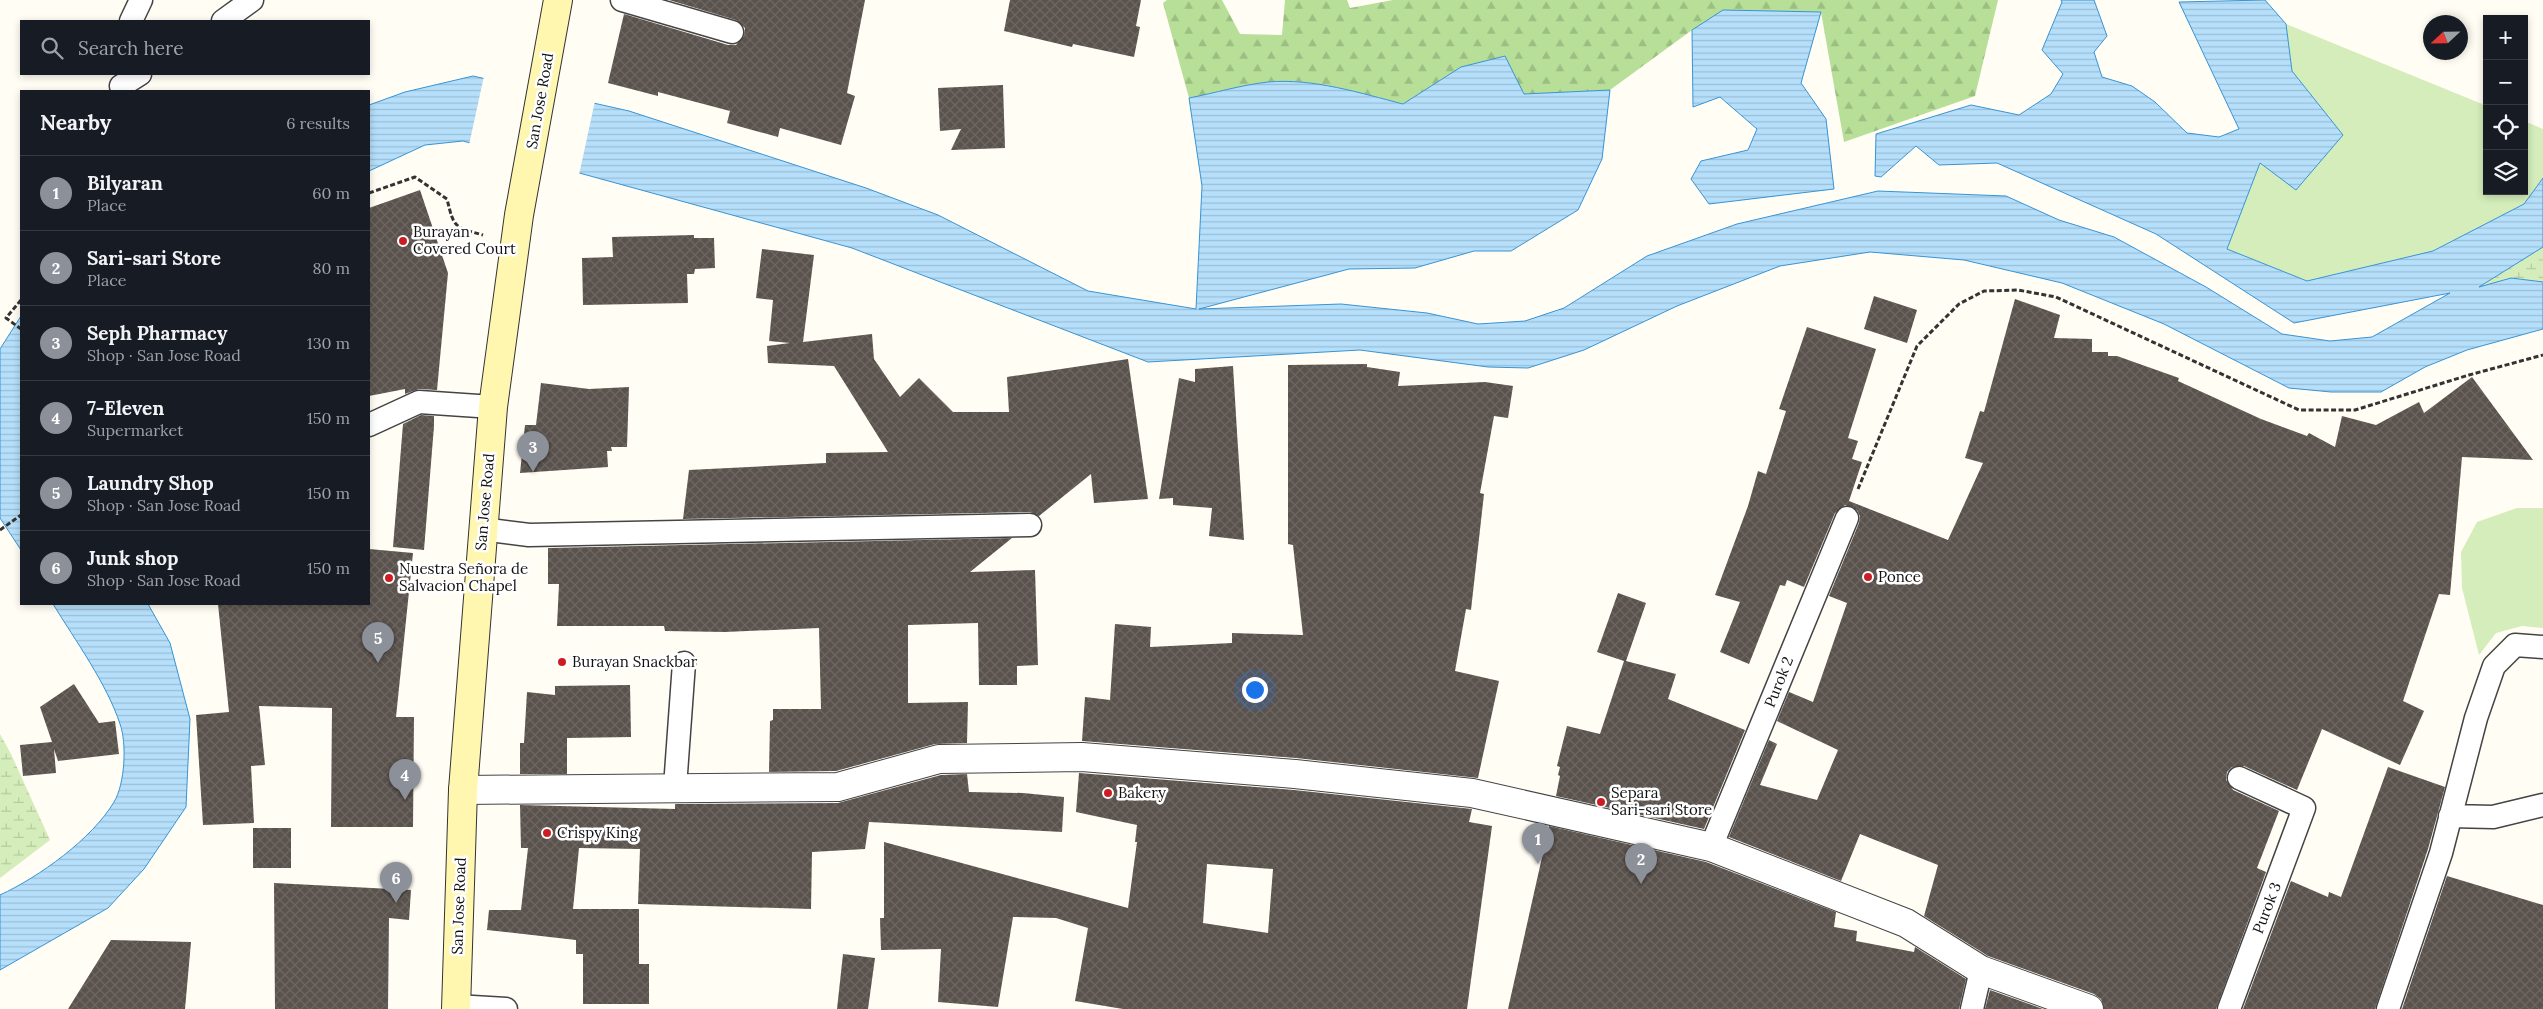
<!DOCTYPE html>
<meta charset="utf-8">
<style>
:root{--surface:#171b24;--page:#20242c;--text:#f1f3f6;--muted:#9ea1a6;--line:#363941;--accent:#8c9099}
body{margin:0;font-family:Lora,serif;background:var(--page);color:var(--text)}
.controls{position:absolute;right:15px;top:15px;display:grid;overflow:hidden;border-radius:0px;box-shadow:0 2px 8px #0003}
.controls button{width:45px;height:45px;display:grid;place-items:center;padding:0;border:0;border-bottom:1px solid var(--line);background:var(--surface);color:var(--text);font:25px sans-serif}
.compass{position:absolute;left:2423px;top:15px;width:45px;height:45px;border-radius:50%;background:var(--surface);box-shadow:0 2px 8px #0003;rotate:248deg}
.you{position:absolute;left:1254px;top:689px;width:18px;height:18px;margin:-12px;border:4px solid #fff;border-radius:50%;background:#1a73e8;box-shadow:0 0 0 8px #1a73e833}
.badge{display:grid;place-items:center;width:32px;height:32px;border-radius:50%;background:var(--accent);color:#fff;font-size:16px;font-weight:700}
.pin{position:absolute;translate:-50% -41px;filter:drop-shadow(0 1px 2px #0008)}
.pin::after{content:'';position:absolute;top:26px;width:18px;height:15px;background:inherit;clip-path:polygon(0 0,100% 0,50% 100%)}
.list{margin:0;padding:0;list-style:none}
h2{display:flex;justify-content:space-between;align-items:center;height:65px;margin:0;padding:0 20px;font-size:21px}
h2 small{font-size:16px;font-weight:400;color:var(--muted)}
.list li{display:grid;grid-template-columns:32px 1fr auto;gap:15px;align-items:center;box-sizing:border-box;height:75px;padding:0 20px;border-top:1px solid var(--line)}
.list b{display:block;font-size:19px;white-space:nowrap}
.list p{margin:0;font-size:16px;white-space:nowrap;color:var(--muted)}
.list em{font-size:16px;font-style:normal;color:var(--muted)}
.icon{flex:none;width:28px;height:28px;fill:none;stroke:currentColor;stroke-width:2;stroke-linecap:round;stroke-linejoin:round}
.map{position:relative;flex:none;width:2543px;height:1009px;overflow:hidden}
.search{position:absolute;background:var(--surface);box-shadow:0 2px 8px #0003;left:20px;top:20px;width:350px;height:55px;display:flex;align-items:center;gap:12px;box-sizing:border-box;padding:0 18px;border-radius:0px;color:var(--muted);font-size:19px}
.panel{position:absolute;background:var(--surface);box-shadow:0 2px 8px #0003;left:20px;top:90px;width:350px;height:515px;border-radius:0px}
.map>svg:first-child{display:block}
</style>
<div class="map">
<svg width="2543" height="1009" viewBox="0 0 2543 1009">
<defs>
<pattern id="forest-firs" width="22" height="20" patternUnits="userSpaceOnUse" patternTransform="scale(1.25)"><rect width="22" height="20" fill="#b7df98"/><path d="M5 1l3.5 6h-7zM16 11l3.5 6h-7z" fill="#9cbe82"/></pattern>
<pattern id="wetland-marsh" width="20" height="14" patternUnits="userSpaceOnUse" patternTransform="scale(1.25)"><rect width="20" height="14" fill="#d4edba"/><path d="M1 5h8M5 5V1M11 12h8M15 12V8" fill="none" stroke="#b5ca9f"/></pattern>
<pattern id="water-rules" width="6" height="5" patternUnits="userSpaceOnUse" patternTransform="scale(1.25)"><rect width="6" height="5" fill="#b5dffa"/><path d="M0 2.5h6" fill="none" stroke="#9bbed5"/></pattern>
<pattern id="building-cross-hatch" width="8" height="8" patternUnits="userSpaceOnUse" patternTransform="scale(1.25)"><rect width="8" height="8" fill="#5a524c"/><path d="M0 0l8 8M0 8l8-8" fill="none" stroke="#6d6662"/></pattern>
</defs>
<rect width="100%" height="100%" fill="#fffdf4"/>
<path fill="#d4edba" d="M2286,24L2487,106V191H2524V121L2543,129V178L2524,204L2433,251L2307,281L2227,249L2260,163L2343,135L2292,71Z
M2517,508H2543V628L2522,626L2496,633L2479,655L2462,588L2461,552L2477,522Z"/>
<path fill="url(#forest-firs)" d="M1167,0H1222L1240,34L1282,35L1285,0H1347L1350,8L1393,0H1998L1975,96L1844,142L1821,12L1723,11L1692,30L1610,90L1524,94L1461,67L1403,104C1360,93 1313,78 1268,82C1241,85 1215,93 1189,98L1163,3Z"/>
<path fill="url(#wetland-marsh)" d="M2543,182V282L2511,278L2477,288Z
M0,734L11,754L50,840L0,878Z"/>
<path fill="url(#water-rules)" stroke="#3794d6" d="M2061,0H2094L2107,36L2094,52L2102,77L2132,86L2155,102L2187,133L2219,137L2239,129L2179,2L2265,0L2286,24L2292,71L2343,135L2296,190L2260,163L2227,249L2307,281L2433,251L2524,204L2543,178V247L2479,287L2511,278L2543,282V329L2467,350L2425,367L2381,392H2331L2289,388L2164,324L2062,283L1964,260L1870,252L1780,266L1677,306L1584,350L1528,368L1488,367L1360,350L1148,362L852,248L463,141L425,145L369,171V105L405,92L473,76L629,111L866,188L938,215L1088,291L1196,309L1202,186L1189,98C1215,93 1241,85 1268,82C1313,78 1360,93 1403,104L1461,67L1505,56L1524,94L1610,90L1602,159L1578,210L1511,251H1474L1415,268L1349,269L1199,309L1341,304L1427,313L1478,324L1525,321L1564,308L1647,256L1737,224L1878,191L2006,196L2059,220L2114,237L2206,287L2282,334L2330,341L2372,337L2450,293L2294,323L2156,234L1997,163L1939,165L1916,146L1881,177L1875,176L1876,134L1971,105L2019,115L2051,94L2063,74L2042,50L2062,2Z
M1723,10L1821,12L1801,83L1826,119L1834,189L1709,204L1691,179L1701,161L1748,150L1757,129L1720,97L1693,107L1692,30Z
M21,316V550L0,518V349Z
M53,604H148L170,643L190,719L186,807L144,869L108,908L0,970V895C39,877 92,839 114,802C125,784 127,743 120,724C107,684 75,640 53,604Z"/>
<path fill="#fffdf4" d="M484,76L595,101L579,175L469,145Z"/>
<path fill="url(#building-cross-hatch)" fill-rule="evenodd" d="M669,0H865L847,93L855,96L841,145L780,128L778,137L727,123L730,111L658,92V96L608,83L624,14L728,45H736L744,36L745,28L736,20Z
M1010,0H1141L1136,26L1140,27L1134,57L1073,44L1072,47L1004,31Z
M1003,85L1005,148L951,150L961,129L940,131L938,88Z
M420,190L448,273L437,390L419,389L405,394V389L369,396V208Z
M694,235V238H714L715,268L695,269L694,274H687L688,303L583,305L582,258L613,257L612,237Z
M762,249L814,255L803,342L872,334L874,359L900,397L919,378L953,412H1009L1007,377L1128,359L1148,499L1094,503L1091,474L1039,516L1030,512L683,519L689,470L826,463V453L888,452L834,366L768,363L767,346L790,343L769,341L773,300L756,298Z
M1874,296L1917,310L1907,343L1864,329Z
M2015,299L2060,315L2054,338L2092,339V352H2108V356H2117L2179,378L2178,381L2261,419L2307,436L2309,433L2335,447L2342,416L2376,425L2419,402L2424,413L2472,377L2533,460L2462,457L2450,595L2439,594L2403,701L2424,711L2400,765L2322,729L2297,790L2244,766L2232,767L2227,772L2226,780L2233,790L2279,811L2257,868L2266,872L2216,1009H2104L2101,999L2094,994L1988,956L1924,916L1938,865L1860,834L1841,881L1729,837L1769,740L1777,744L1760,785L1817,800L1838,750L1777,721L1789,692L1813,702L1847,603L1829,596L1859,523L1860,516L1857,510L1845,505L1835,513L1804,587L1787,580L1785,586L1780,585L1749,664L1720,652L1740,602L1715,595L1748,506L1758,471L1766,474L1786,411L1779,409L1807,327L1876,349L1848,438L1858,441L1852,459L1862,462L1849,501L1948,540L1983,463L1965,458L1980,411L1984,412Z
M1367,364V367L1400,372L1398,386L1485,382L1513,386L1508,418L1494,416L1480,493L1484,494L1471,610L1466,609L1455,671L1499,681L1478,778L1296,758L1082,741L1085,697L1110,700L1115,624L1151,627L1150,647L1232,643V633L1303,635L1293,545L1288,544V365Z
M1233,366L1237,432L1244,540L1209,536L1212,508L1173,505V498L1159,499L1179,378L1195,382V369Z
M541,383L589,389L629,387L627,447H611L612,451H607L608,467L520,473L525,425H536Z
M421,415L434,416V426L424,550L393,547L403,424Z
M1012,538L970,572L1035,570L1038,665L1017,666V685H979L978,623L908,625V703L968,702L967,743L935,744L836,771L769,772L770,721L773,720V709H821L819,628L725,632L665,631L664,626H557L559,584H548V548Z
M369,549L413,553L396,717H414L413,827H331L332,708L259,706L265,765L251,766L254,823L203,825L196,715L229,712L218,604H369Z
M1618,593L1646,603L1626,661L1676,674L1668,699L1745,730L1704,829L1556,796L1560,776L1558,775L1560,767L1557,766L1567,726L1600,734L1624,661L1597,652Z
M74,684L99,723L115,721L119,754L58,761L54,749L56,773L23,776L20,745L52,742L40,707Z
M630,685L631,737L567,738V774H520V743H524L527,692L555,695V686Z
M2388,767L2445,787L2428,849L2375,1009H2243L2291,881L2328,897L2329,892L2341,897Z
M1079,773L1294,790L1472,809L1469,822L1492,826L1467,1009H1123L1075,1001L1088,928L1056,918L1013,917L998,1007L938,1002L941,949L881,950L880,918H884V842L1128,908L1137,842H1135L1137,825L1076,812ZM1207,864L1273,869L1268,933L1203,923Z
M967,774L969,792L1023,793L1064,797L1062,832L869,822L865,849L812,852L811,909L638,904L640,849L579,848L573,909H639V964H649V1004H583V954H576V940L487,930L489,910H521L528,848H521L520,805L675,809V804L838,803L941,775Z
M1549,826L1706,862L1836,912L1834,927L1857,931L1856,941L1914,952L1915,947L1966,979L1959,1009H1508Z
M253,828H291V868H253Z
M2447,876L2543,905V1009H2402Z
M274,883L411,890L409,920L389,918L388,1009H275Z
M111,940L191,942L185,1009H68Z
M843,954L875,958L868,1009H837Z
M1990,990L2043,1009H1985Z"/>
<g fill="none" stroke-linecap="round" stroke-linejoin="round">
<g stroke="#444" stroke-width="25">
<path id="service" d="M622,0L732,32
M131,21L141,0
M223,21L252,0
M121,86L140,74
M369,425L419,402L493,407
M482,529L529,535L1030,525
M675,787L684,663
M2450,816L2493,817L2543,805
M1711,847L1847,518
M456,1006L506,1009
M1972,1009L1981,970
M2229,1009L2304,808L2239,778
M2388,1009L2441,853L2476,718L2494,666L2515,645L2543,647"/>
</g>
<g stroke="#444" stroke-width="30">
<path id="minor" d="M463,790L838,787L939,759L1082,757L1295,774L1472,793L1711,847L1906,923L1981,970L2089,1009"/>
</g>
<g stroke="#333" stroke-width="30">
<path id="secondary" d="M456,1009L463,790L493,407L519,215L558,0"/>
</g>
<path stroke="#333" stroke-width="3" stroke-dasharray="5 2.5" stroke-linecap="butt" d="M369,193L415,177L447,199C454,228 454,227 483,235
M21,300L6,318L21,329
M1858,489L1917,346L1959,304L1984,291L2018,290L2056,297L2299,410H2355L2469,375L2543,355
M0,530L21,515"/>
<use href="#service" stroke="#fff" stroke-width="22"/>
<use href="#minor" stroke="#fff" stroke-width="28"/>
<use href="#secondary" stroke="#fff7af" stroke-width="28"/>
</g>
<g fill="#cb1e24" stroke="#fff" stroke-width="2">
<circle cx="403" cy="241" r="5"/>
<circle cx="1868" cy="577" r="5"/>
<circle cx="389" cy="578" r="5"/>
<circle cx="562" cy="662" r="5"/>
<circle cx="1108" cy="793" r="5"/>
<circle cx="1601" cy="802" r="5"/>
<circle cx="547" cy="833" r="5"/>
</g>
<g text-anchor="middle" stroke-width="5" stroke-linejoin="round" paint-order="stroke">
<g font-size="15" fill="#111" stroke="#fff">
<text transform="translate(540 101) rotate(-80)" y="5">San Jose Road</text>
<text transform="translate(485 502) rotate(-85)" y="5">San Jose Road</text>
<text transform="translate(1779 682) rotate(-68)" y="5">Purok 2</text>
<text transform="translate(459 906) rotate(-88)" y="5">San Jose Road</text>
<text transform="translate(2267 908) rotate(-69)" y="5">Purok 3</text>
</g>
<g font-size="15" fill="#111" stroke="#fff" text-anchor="start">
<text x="413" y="237">Burayan<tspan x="413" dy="17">Covered Court</tspan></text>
<text x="399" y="574">Nuestra Señora de<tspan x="399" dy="17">Salvacion Chapel</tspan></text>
<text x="1878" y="582">Ponce</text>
<text x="572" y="667">Burayan Snackbar</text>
<text x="1118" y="798">Bakery</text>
<text x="1611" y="798">Separa<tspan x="1611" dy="17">Sari-sari Store</tspan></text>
<text x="557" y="838">Crispy King</text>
</g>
</g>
</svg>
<div class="controls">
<button>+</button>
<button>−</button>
<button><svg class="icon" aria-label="locate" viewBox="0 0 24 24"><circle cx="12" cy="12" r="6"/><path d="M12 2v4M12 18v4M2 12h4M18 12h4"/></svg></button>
<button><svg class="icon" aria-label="layers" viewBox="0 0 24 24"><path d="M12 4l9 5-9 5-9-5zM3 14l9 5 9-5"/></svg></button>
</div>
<svg class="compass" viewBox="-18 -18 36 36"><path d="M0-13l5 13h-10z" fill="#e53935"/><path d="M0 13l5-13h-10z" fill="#9ea1a6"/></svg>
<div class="you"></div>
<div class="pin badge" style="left:1538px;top:864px">1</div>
<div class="pin badge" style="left:1641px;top:884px">2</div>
<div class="pin badge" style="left:533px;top:472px">3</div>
<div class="pin badge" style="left:405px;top:800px">4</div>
<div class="pin badge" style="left:378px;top:663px">5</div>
<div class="pin badge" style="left:396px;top:903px">6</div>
<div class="search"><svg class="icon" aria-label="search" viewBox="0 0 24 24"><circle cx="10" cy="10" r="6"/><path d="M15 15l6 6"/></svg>Search here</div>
<section class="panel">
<h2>Nearby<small>6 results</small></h2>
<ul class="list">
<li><span class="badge">1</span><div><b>Bilyaran</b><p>Place</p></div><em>60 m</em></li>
<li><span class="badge">2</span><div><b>Sari-sari Store</b><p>Place</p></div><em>80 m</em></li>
<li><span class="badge">3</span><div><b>Seph Pharmacy</b><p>Shop · San Jose Road</p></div><em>130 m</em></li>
<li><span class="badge">4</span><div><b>7-Eleven</b><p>Supermarket</p></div><em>150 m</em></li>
<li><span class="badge">5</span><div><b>Laundry Shop</b><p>Shop · San Jose Road</p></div><em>150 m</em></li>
<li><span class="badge">6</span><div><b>Junk shop</b><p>Shop · San Jose Road</p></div><em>150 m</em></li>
</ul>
</section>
</div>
